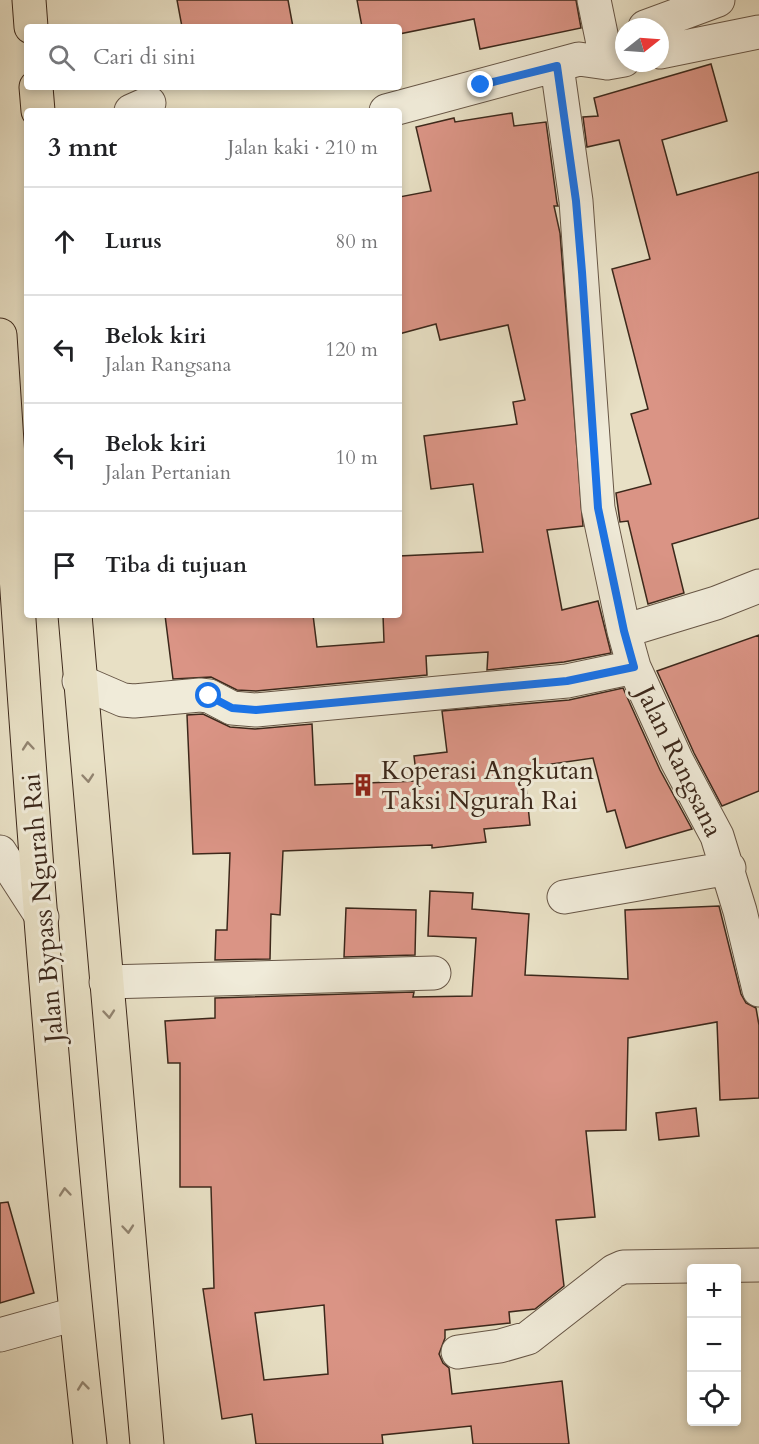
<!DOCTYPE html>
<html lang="id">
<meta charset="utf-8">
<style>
:root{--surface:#fff;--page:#f2f2f2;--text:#202124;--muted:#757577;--line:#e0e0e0}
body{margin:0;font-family:Cardo,serif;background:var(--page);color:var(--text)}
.controls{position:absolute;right:18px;bottom:18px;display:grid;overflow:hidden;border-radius:6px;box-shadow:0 3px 9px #0003}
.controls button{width:54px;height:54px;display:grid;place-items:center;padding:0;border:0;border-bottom:2px solid var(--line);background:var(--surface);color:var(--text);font:30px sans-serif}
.compass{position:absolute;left:615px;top:18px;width:54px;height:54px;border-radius:50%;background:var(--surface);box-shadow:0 3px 9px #0003;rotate:73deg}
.stop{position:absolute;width:18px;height:18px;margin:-14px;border:4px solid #1a73e8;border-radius:50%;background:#fff}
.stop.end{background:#1a73e8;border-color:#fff;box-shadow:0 2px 6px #0008}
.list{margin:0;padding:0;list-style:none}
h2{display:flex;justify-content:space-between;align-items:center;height:78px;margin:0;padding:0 24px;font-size:26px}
h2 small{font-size:20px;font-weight:400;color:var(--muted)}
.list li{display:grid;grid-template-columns:39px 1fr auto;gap:18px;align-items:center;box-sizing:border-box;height:108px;padding:0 24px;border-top:2px solid var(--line)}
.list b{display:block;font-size:22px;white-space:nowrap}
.list p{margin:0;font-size:20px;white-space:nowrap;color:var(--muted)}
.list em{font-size:20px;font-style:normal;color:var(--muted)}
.icon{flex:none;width:33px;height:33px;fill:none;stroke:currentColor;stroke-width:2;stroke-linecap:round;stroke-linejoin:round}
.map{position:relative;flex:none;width:759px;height:1444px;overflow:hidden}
.search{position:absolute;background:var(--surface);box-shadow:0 3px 9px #0003;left:24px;top:24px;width:378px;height:66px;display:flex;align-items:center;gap:15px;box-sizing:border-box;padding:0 21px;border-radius:6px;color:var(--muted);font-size:22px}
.panel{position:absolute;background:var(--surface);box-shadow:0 3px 9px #0003;left:24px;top:108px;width:378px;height:510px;border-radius:6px}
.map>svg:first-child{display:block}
</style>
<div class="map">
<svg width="759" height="1444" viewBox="0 0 759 1444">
<rect width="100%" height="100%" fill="#e8e0c5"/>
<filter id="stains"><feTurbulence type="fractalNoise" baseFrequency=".00333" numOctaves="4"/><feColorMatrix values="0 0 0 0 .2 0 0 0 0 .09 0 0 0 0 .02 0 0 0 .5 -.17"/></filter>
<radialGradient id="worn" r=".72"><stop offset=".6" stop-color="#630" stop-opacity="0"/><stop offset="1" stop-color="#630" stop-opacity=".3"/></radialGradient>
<path fill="#da9485" stroke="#3c281b" stroke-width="1.5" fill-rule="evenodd" d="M177,0H288L293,27H182Z
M357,0H576L581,28L480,49L474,19L399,34V27H362Z
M711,64L727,121L662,140L677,195L759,172V518L672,544L684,593L648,604L628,521L620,522L616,493L651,484L631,414L648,409L612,269L650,259L619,140L587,147L583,117L598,116L594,98Z
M512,113L514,126L546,122L557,203L558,206H554L560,233L583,526L547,530L562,610L598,601L611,653L564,662L487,670L488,652L426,656L427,675L256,691L237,690L211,677L173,679L165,615H313L317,647L384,642L383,615H399V556L483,552L473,484L431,489L424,436L517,424L513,402L525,400L508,325L440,340L436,324L399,334V197L431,191L416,127L454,118L455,122Z
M759,635V791L722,806L694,753L657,671Z
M623,688L660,770L692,829L626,848L615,810L607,812L593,758L524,768L530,825L484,829L486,842L432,848V845L283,851L280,915L271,914L270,959L215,960L216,930H227L230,853L193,854L187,715L203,714L230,727L255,729L312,724L315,785L417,781L414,756L447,752L442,711L569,700Z
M430,891L473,893L472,909L529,914L525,975L628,979L625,910L719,906L741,994L746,1003L756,1008L759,1025V1098L720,1100L717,1022L628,1038L626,1130L586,1131L595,1217L556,1220L564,1286L535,1309L509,1312L510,1323L445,1330V1338L439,1354L443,1363L449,1368L452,1394L562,1381L569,1444H473L471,1426L382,1435L383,1444H256L252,1414L222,1419L203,1289L214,1288L211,1187H180V1063H168L165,1021L215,1018V998L414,992L413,997L472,996L476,938L428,936ZM324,1305L328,1374L264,1380L255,1313Z
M346,908L416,910L415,955L344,957Z
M696,1108L699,1136L659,1140L656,1113Z
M8,1202L34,1293L0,1303V1203Z"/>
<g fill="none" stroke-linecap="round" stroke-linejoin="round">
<g stroke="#675646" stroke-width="35">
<path id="minor" d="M594,0L607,63
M645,27L718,0
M660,52L759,32
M557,66L576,201L598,508L624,631L634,667L677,761L717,836L740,911L759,990
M131,111L149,103
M386,111L579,59L607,63L624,60
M624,631L716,603L759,586
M79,681L123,700L134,701L200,695L209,696L232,708L256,710L567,681L634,667
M0,852L42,917
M564,897L729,868
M106,982L434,973
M0,1335L75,1314
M458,1352L500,1346L528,1338L614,1271L623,1267L759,1265"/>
</g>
<g stroke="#3c281b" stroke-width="35">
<path id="highway" d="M29,0L31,27
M36,87L38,111
M0,335C24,705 49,1075 90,1444
M75,615L147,1444"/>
</g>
<use href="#minor" stroke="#f0ebd9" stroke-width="33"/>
<use href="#highway" stroke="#e8e0c5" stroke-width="33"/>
</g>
<defs><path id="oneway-chevron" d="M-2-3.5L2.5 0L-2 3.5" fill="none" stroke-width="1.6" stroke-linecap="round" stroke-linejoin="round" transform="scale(1.5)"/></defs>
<g stroke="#928470">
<use href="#oneway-chevron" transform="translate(28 746) rotate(-95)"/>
<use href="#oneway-chevron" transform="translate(88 778) rotate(85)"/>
<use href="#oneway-chevron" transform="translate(109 1014) rotate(85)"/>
<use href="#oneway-chevron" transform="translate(65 1192) rotate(-95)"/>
<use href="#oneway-chevron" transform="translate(128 1229) rotate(85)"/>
<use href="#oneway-chevron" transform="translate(83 1386) rotate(-96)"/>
</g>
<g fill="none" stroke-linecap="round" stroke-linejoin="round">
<path stroke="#1a73e8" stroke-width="8" d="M209,696L232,708L256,710L567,681L634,667L624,631L598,508L582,272L576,201L557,66L481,85"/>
</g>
<defs>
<g id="building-bare" transform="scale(1.8)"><path d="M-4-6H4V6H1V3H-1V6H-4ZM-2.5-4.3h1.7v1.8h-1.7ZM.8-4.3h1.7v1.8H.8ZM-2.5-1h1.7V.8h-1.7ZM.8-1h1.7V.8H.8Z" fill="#8f2418" stroke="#f0ebd9" stroke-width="2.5" paint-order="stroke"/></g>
</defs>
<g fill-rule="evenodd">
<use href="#building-bare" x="363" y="785"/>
</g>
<g text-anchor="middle" stroke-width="6" stroke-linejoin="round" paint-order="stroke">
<g font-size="26" fill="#3c281b" stroke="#f0ebd9">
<text transform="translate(680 761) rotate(64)" y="9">Jalan Rangsana</text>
<text transform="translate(42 908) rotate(-95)" y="9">Jalan Bypass Ngurah Rai</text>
</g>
<g font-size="26" fill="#3c281b" stroke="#f0ebd9" text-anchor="start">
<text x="381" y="779">Koperasi Angkutan<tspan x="381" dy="30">Taksi Ngurah Rai</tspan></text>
</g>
</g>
<rect width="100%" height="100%" filter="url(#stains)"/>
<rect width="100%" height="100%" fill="url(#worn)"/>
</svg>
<div class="controls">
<button>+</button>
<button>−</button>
<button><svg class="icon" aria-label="locate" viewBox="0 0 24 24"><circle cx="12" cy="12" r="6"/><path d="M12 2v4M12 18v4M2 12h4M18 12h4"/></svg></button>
</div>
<svg class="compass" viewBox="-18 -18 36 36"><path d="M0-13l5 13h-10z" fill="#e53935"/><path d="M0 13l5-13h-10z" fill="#757577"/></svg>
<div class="stop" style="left:209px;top:696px"></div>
<div class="stop end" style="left:481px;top:85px"></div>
<div class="search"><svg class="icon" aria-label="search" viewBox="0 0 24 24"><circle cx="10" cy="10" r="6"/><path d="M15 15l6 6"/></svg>Cari di sini</div>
<section class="panel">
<h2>3 mnt<small>Jalan kaki · 210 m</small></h2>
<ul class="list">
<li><svg class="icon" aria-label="ahead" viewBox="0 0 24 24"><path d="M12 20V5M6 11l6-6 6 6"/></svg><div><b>Lurus</b></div><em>80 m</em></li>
<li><svg class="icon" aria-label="left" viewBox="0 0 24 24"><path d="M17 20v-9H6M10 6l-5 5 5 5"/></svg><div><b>Belok kiri</b><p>Jalan Rangsana</p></div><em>120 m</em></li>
<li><svg class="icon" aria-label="left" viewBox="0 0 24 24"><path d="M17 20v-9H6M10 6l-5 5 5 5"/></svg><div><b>Belok kiri</b><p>Jalan Pertanian</p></div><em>10 m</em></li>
<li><svg class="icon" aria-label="arrive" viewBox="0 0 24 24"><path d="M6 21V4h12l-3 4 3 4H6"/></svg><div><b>Tiba di tujuan</b></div></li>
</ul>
</section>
</div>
